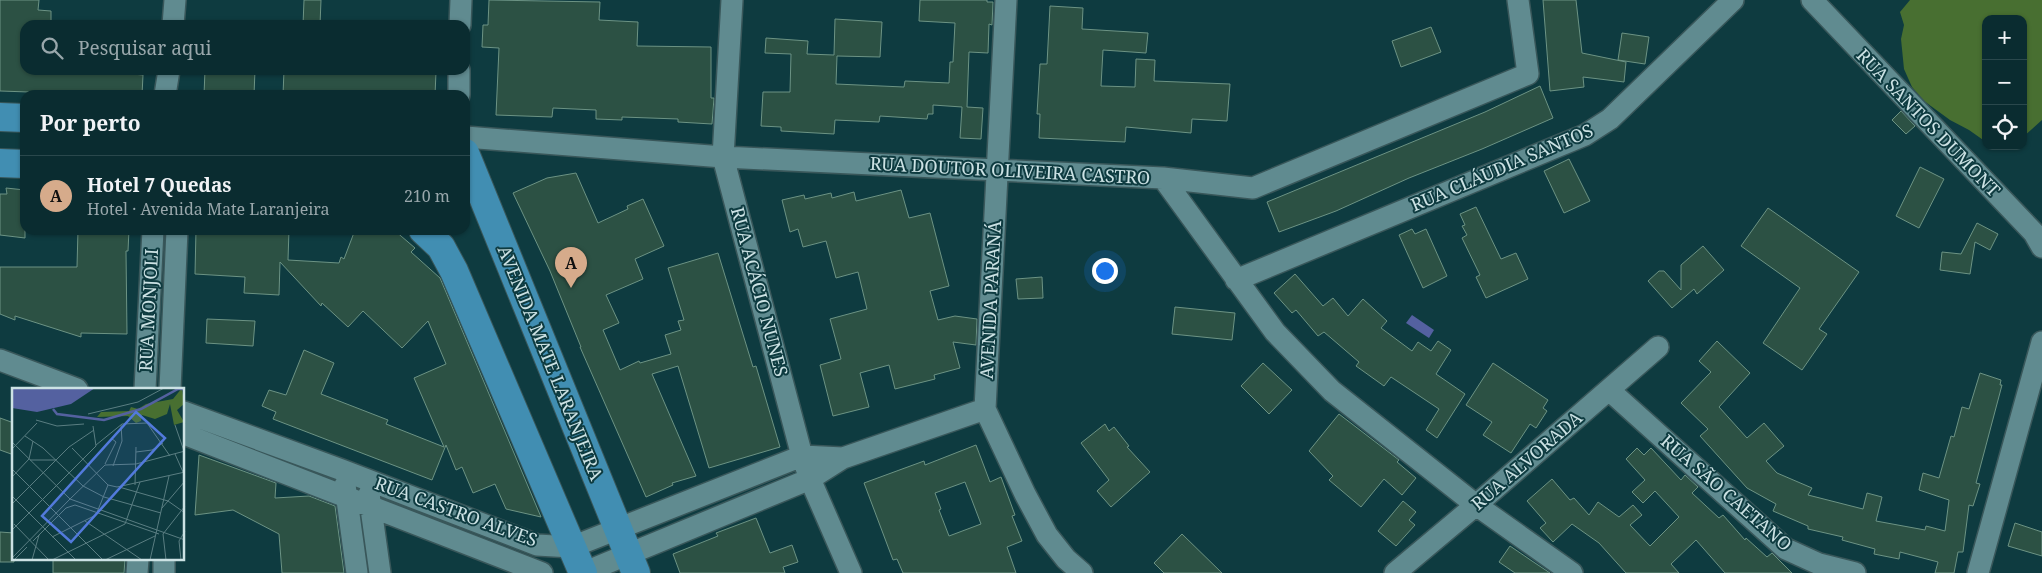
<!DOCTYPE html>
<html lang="pt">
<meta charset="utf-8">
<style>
:root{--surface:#0a2c30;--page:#18383c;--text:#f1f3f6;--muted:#99a7ab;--line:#2a484c;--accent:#d6ab8b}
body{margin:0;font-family:"Noto Serif",serif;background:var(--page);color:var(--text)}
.controls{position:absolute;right:15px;top:15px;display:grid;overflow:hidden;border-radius:10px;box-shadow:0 1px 4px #0004}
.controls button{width:45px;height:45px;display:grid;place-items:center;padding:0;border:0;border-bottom:1px solid var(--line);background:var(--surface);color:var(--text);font:25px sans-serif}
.you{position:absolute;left:1104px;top:270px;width:18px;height:18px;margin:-12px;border:4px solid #fff;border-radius:50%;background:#1a73e8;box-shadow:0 0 0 8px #1a73e833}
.badge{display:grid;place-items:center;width:32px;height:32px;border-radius:50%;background:var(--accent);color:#111;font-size:16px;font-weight:700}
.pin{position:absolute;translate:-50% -41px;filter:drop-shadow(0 1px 2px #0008)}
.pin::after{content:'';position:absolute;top:26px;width:18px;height:15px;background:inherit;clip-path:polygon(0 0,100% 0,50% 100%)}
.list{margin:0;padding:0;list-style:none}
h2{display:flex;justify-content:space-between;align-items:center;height:65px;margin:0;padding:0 20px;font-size:21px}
h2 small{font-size:16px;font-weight:400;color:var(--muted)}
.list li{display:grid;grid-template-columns:32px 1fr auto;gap:15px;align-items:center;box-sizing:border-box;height:80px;padding:0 20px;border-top:1px solid var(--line)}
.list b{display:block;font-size:19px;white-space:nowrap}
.list p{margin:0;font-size:16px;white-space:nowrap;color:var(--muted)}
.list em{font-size:16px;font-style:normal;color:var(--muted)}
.icon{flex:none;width:28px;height:28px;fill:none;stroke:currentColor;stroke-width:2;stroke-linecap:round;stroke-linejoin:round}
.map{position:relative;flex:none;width:2042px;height:573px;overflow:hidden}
.search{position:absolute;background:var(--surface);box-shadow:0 1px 4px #0004;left:20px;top:20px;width:450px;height:55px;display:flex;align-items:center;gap:12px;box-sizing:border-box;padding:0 18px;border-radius:15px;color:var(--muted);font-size:19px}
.panel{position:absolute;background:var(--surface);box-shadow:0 1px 4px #0004;left:20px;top:90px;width:450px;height:145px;border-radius:15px}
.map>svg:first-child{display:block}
</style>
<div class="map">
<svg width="2042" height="573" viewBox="0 0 2042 573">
<rect width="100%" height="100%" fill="#0e3b40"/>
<path fill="#486f31" d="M1910,0H2042V120L2023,137V19H1986V142L1969,130L1950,120L1924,101L1912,87L1904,69L1901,39L1904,25L1900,12Z"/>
<path fill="#5461a0" d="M1412,315L1434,330L1429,338L1406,323Z"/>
<path fill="#2c5144" stroke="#6c9384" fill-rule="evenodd" d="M0,0H39L38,10L51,11V25H25V70L107,72V70H133L132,74L143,75L142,95L48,91V95H39L29,94V92L0,91Z
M304,0H321L320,25H303Z
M489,0L600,2L599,20L638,22L637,46L711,47V98H714L712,124L678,122V119L622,117V120L596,119V110L553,108L552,117L496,115L499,48L482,47L483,25H488Z
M920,0H987V2H993L992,25L989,24L988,53L969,52L967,107L983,108L981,139L960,138L962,107L933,105V114H928L927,119L880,116L879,122L835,120L834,134L781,131V127L761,126L763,92H790L791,54L765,53L766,38L808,41L807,54L834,55L835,19L882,22L880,57L837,56L836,84L904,87L905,81L949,83L950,62H953L955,23L919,21Z
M1543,0H1576L1582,53L1626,62L1624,82L1583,77L1584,87L1550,91Z
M1050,6L1083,8L1082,29L1148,33L1146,53L1103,50L1101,86L1135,87L1136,59L1155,60L1154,81L1230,84L1227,121L1192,119L1191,133L1126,127L1125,142L1039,138L1040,114H1037L1040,64H1047Z
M1431,27L1441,52L1401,67L1392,41Z
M1622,33L1649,37L1645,64L1618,60Z
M205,70H255L254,95H204Z
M284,70L436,72L435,95H283Z
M1540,86L1553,118L1482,149L1409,178L1336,211L1279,232L1267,202L1485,112Z
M1901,111L1915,126L1906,134L1892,120Z
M1569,159L1590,201L1564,213L1544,171Z
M1920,167L1944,179L1919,228L1896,216Z
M576,173L598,223L628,209L627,206L643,199L664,246L635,259L643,279L606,295L619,323L603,330L620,370L639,361L640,363L671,354L665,335L681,330L678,321L684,320L668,268L718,253L753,367L756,366L780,447L709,468L678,366L652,374L696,476L672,483L673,485L646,497L580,347H581L550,271L513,193L547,178Z
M6,188L25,190V238L0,235V194H7Z
M901,190L909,218L930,213L949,286L930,291L938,320L955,316L977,319L976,345L953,342L960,368L934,375L935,379L895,389L889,365L860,373L869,407L833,416L820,365L841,359L830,319L867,309L858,272L836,278L826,241L803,247L798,229L790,232L782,200L804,195L805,199L831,193L832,198L854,192L856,201Z
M1476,207L1501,259L1516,253L1528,279L1486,298L1476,277L1480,275L1462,238L1467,235L1462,226L1465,225L1460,214Z
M1768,208L1859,272L1819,329L1827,334L1802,370L1763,343L1800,288L1741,246Z
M1977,223L1998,234L1990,250L1975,242L1970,274L1940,270L1942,252L1961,254Z
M1412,229L1415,234L1426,229L1447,276L1423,288L1399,235Z
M78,230H129L128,251H126L127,334L81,333V337L15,316V320L0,314V267H77Z
M196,230H289L288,260L339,263L341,257L344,259L355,230H394L415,248L411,252L440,278L541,517L506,509L495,484L473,493L462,467L456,470L446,445L432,480L273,419L276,412L262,406L269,390L286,395L304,350L334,363L321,394L388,420L386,424L444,447L414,378L446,364L428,321L402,348L363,311L348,327L322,303L321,306L280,262L279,295L244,293L245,277L195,274Z
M1703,246L1724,270L1697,294L1694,289L1672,308L1648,281L1659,271H1664L1681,290V265Z
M1295,274L1323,306L1333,298L1348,316L1363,299L1387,321L1381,328L1412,351L1418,342L1431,351L1438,341L1451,350L1436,374L1465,394L1437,438L1426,430L1439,409L1391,377L1384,386L1356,366L1359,362L1324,332L1318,336L1296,310L1292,313L1274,293Z
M1042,277L1043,298L1018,299L1016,279Z
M1175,307L1235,313L1232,340L1172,334Z
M207,319L255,321L253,346L206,343Z
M1717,341L1750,373L1719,407L1747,438L1764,423L1784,446L1766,461L1777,473L1812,488L1808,495L1863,509L1867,493L1882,497L1876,521L1925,530L1926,526L1945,531L1949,500L1919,490L1923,473L1939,478L1951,436L1954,437L1962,407L1969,409L1980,373L2001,380L2000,385H2002L1976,483L1980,484L1973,506L1969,505L1963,552H1958L1954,573H1935L1938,562L1900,552L1899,559L1874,554L1875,549L1842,540L1843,537L1808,529V526L1773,511L1776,504L1747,488L1700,436L1708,429L1681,403L1711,372L1699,361Z
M1263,363L1292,390L1269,414L1241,386Z
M1493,363L1548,400L1543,408L1547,411L1536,428L1530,424L1511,453L1483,435L1492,422L1466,405Z
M1339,414L1399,460L1397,462L1416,478L1402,495L1384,479L1361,507L1329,480L1333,476L1309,451Z
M0,418L14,423V455L0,450Z
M1105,424L1109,431L1114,427L1129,446L1127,447L1150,472L1111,507L1097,491L1109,480L1081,443Z
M976,445L990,482L1001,477L1015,515L1012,516L1022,541L1007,547L1016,573H903L897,559L893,560L864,483L924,461L925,465ZM965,482L981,524L949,536L939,510L941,509L935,493Z
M1637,448L1644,455L1651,448L1681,480L1685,475L1698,487L1692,493L1719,518L1723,515L1745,540L1746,538L1767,557L1772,553L1792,573H1725L1696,540L1671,564L1679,573H1626L1599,543L1572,524L1553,542L1540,528L1546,523L1527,501L1552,479L1570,500L1574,498L1589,515L1598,502L1619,517L1633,505L1642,515L1630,525L1650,546L1679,517L1655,491L1643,503L1632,492L1645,480L1626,459Z
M199,455L276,483L275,498L309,496L335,506L344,573H282L279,534L233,510L195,515Z
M1403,501L1416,512L1409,520L1415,525L1396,546L1378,531Z
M756,518L770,553L792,545L798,562L783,567L785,573H680L673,554L718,536L716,533Z
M2015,523L2042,532V556L2008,546Z
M0,532L14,533V562H0Z
M1182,534L1222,573H1164L1154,563Z
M1510,546L1532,561L1550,573H1515L1499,562Z
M53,559H125L124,573H53Z"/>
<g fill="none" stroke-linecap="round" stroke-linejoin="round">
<g stroke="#39575a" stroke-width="24">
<path id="minor" d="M732,0L723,157L802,456L810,479L851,573
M1006,0L985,409L1025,494L1047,535L1066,559L1082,573
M1812,0L2034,233L2042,247
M173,25L175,0
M460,25L461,0
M165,95L169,70
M459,95V70
M465,137L723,157L1163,178L1275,332L1332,391L1476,505L1572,573
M1163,178L1253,188L1528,74L1518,0
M1236,280L1585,135L1610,119L1733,0
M0,360L77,389
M145,389L153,230
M170,389L177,230
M1609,390L1786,549L1819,564L1855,573
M184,412L342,470L537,545L572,547L802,456L843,458
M184,434L542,573
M345,485L357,573
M369,494L380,573
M137,573L138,559
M164,573V559
M583,573L810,479L843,458L985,409
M1395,573L1476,505L1658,347
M1978,573L2042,342"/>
</g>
<g stroke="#39575a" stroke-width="30">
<path id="major" d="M0,117L25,118
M465,153L636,573
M0,163L25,164
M423,230L441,247L454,271L583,573"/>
</g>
<use href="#minor" stroke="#608b90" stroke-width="21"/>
<use href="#major" stroke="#418eb2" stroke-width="28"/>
</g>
<g text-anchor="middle" stroke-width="4" stroke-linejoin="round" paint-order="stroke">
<g font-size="18" fill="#cce2e4" stroke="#0e3b40">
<text transform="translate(1928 123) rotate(46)" y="6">RUA SANTOS DUMONT</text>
<text transform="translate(1502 168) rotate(-23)" y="6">RUA CLÁUDIA SANTOS</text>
<text transform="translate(1010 171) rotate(3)" y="6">RUA DOUTOR OLIVEIRA CASTRO</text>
<text transform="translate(759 292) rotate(75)" y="6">RUA ACÁCIO NUNES</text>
<text transform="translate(991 300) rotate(-87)" y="6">AVENIDA PARANÁ</text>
<text transform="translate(149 310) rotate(-87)" y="6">RUA MONJOLI</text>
<text transform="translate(550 363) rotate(68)" y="6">AVENIDA MATE LARANJEIRA</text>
<text transform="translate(1527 461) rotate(-41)" y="6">RUA ALVORADA</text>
<text transform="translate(1726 493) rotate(41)" y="6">RUA SÃO CAETANO</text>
<text transform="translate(456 512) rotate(20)" y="6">RUA CASTRO ALVES</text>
</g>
</g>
<g transform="translate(12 388)">
<rect width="172" height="172" fill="#0e3b40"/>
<path d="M170,0L172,16L165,22L172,34L162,37L158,16L155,26L143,31L130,27L129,33L124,35L116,28L85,29L89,24L117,23L119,19L126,21L134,16L161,11Z" fill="#486f31"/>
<path d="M0,0H83L59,16L25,24L0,20Z" fill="#5461a0"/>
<path fill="none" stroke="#5461a0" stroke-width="2.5" d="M41,21L45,26L92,32L129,21L166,1H173"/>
<path fill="none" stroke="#5a7e82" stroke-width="1" d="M76,26L126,14L152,0M24,32L45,38L72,36M163,37L172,63M13,48L31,60L71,98L92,109L149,125M0,54L58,111L93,77L124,76L173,63M84,57L110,36L135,35L158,68M60,60L96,97L105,99L173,84M0,61L25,35M124,64L140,62L151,55M163,66L171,84M18,72H44M93,76L104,54L99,50M101,78L110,53L109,37M0,81L91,172M0,89L17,71L21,53M123,97L124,59M107,99L156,113L173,125M0,108L64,172M0,116L57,59L82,42M63,117L147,146M150,120L173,93M73,133L130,172M2,136L37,172M0,142L84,58L81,38M40,149L84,127L96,97M21,153L54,120L63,117M0,170L58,111L173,152M2,172L15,159M20,172L27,147M40,172L113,136L128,94M93,172L143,148M138,172L157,88M154,172L151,146L173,118M169,172L167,153L173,143"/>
<path fill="#527adc" fill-opacity="0.15" stroke="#527adc" stroke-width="2.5" d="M124,24L153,50L59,154L30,128Z"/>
<rect width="172" height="172" fill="none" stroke="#cce2e4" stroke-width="2.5"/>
</g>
</svg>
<div class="controls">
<button>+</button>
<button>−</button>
<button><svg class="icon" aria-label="locate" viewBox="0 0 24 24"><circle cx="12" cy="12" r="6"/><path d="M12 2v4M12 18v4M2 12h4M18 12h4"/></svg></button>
</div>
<div class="you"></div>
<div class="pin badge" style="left:571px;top:288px">A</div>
<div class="search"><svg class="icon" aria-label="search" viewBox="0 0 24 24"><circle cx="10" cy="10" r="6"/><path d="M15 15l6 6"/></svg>Pesquisar aqui</div>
<section class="panel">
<h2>Por perto<small></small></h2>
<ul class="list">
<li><span class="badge">A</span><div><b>Hotel 7 Quedas</b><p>Hotel · Avenida Mate Laranjeira</p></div><em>210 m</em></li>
</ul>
</section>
</div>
